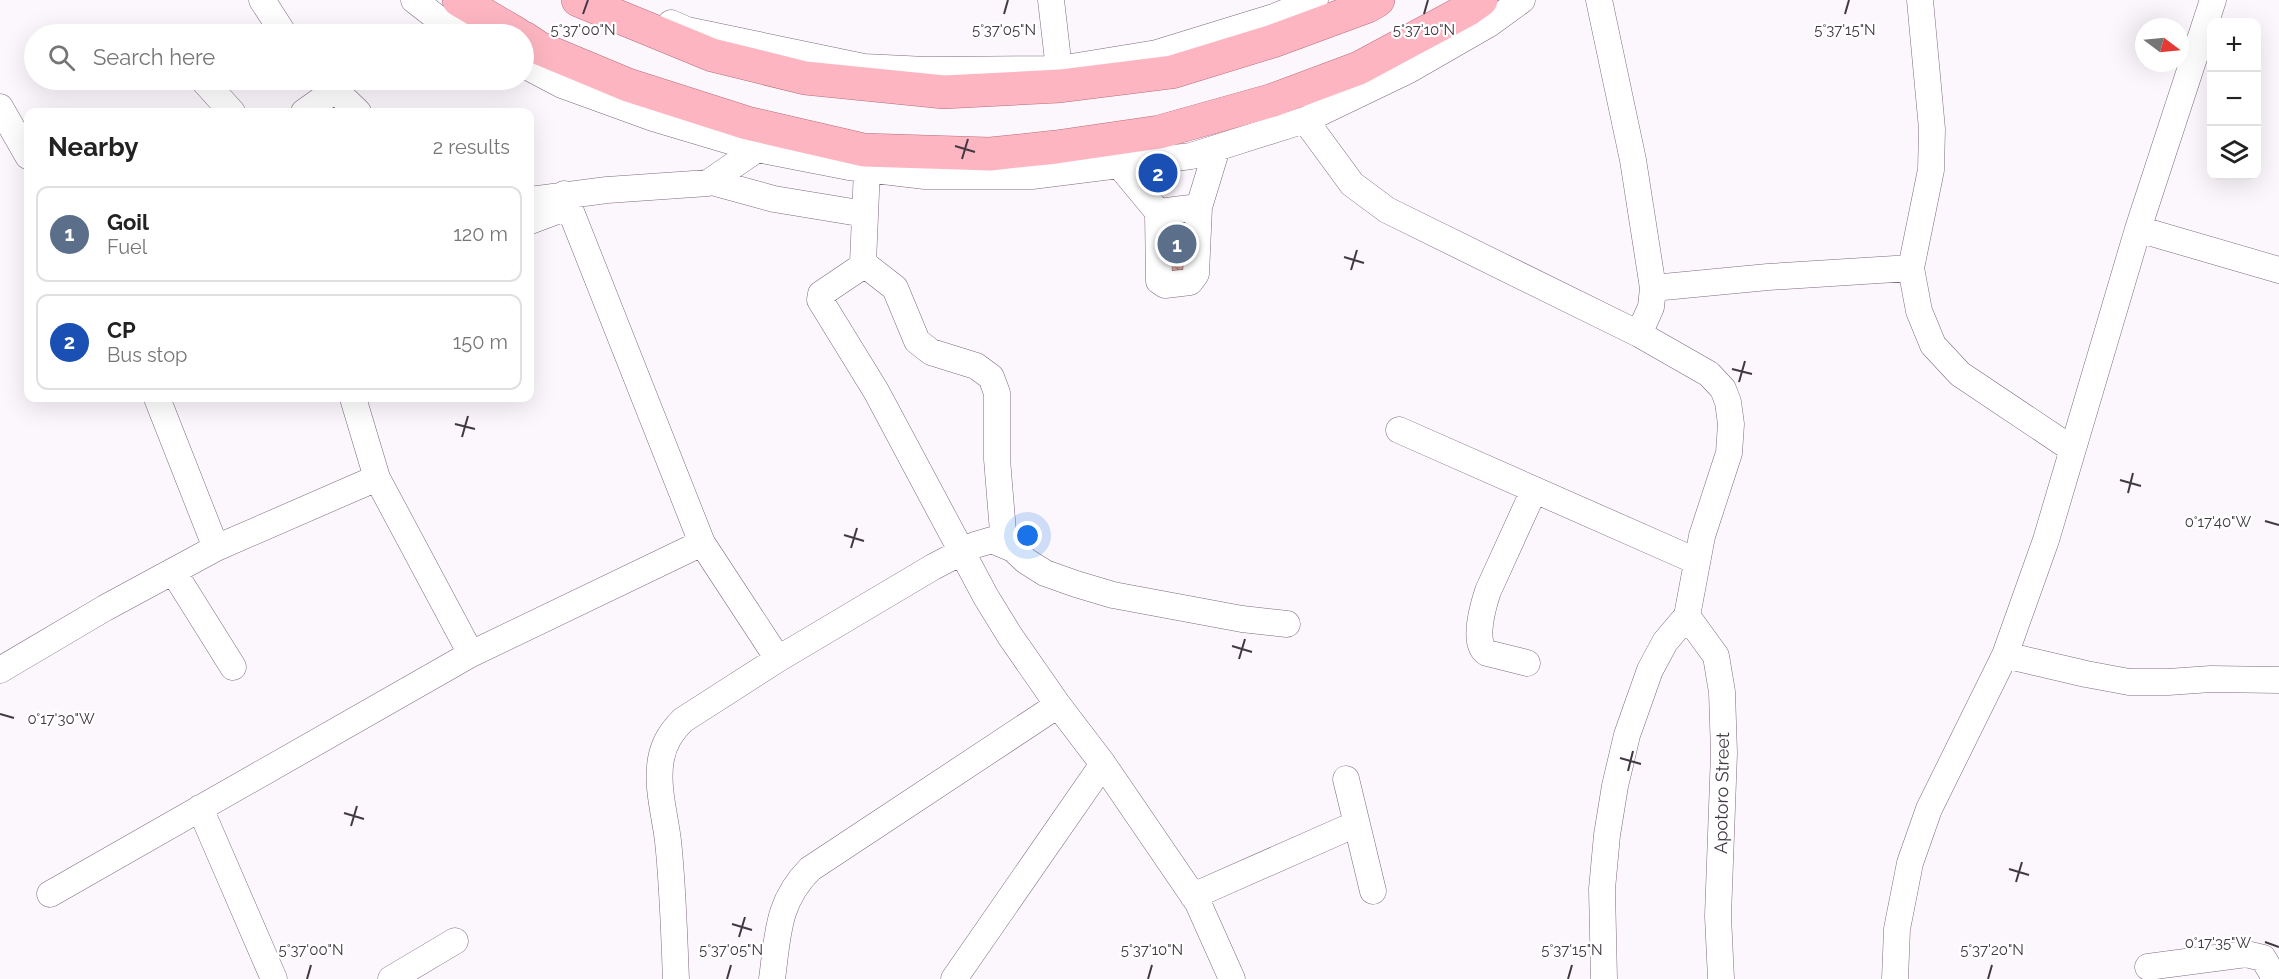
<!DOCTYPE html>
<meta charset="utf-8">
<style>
:root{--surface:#fff;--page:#f6f6f6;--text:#222;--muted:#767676;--line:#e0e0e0;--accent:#1f825b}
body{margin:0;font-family:Raleway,sans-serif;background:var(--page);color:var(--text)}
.controls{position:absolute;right:18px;top:18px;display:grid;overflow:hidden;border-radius:12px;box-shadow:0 6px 24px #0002}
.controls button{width:54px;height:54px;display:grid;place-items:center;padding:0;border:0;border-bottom:2px solid var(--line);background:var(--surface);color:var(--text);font:30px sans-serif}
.compass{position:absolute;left:2135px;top:18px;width:54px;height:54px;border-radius:50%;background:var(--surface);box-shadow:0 6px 24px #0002;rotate:106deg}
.you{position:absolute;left:1028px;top:536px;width:21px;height:21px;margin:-15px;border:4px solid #fff;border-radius:50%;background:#1a73e8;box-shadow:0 0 0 9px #1a73e833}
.badge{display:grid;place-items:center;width:39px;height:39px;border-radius:50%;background:var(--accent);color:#fff;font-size:20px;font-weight:700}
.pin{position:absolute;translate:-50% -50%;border:3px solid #fff;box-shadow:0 2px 6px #0006}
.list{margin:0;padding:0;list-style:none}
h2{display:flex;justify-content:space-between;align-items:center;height:78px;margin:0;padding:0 24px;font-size:26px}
h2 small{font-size:20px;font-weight:400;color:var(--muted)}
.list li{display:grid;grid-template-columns:39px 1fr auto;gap:18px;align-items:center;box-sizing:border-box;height:96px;margin:0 12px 12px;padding:0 12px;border:2px solid var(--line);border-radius:12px}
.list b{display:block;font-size:22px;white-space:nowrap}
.list p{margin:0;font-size:20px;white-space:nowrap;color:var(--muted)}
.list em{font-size:20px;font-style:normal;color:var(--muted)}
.icon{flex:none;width:33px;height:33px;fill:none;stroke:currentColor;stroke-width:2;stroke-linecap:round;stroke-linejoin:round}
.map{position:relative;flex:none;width:2279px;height:979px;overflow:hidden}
.search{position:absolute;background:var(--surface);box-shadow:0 6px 24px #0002;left:24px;top:24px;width:510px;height:66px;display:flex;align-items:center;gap:15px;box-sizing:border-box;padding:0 21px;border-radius:33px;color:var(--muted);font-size:22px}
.panel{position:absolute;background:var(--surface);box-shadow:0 6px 24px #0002;left:24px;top:108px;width:510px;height:294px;border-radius:12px}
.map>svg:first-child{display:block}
</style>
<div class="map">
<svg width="2279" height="979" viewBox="0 0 2279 979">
<defs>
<pattern id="building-back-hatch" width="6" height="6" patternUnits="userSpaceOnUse" patternTransform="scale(1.5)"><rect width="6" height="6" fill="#eaaa9d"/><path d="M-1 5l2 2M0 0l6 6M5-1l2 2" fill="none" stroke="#bf8b82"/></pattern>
</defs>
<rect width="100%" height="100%" fill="#fcf7fc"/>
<path fill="url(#building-back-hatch)" stroke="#a6857d" stroke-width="1.5" d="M1166,232H1185V271H1166Z"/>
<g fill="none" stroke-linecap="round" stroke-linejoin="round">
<g stroke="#7e6980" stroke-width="27">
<path id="minor" d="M262,0L284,34
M414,0L445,24L466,34
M1051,0L1059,69
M1599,0L1633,160L1653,288L1651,307L1639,334
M671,23L687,30L864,67L926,70L1059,69L1157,53L1274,17L1315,0
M524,65L562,85L653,118L757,149L849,167L925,176H1032L1191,156L1305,120L1409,70L1489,24L1522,0
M203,80L232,112
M325,80L358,112
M0,107L28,156
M304,112L335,90
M1305,120L1352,184L1387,210L1639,334L1709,374L1723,389L1728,402L1731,424L1729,453L1702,536L1687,616L1665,642L1650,670L1627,735L1615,786L1607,835L1602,889L1604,979
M1119,165L1158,212L1199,207L1217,148
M867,169L863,263L861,267L821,294L820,300L876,391L986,597L1010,636L1058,705L1103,764L1198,903L1232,979
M712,182L774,199L865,214
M564,194L702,543L778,659
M530,200L607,190L708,183L757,149
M1158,212L1159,281L1165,285L1190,282L1196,274L1199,207
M530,221L567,207
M2138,229L2279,270
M863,263L895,288L917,341L931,352L976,366L991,377L997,393V459L1004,544
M1911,268L1919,311L1933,345L1960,374L2072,449
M1653,288L1768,277L1911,268L1931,170L1932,129L1920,0
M157,398L216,548
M353,398L377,478L471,654
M1399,430L1696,561
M173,571L233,667
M1687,616L1716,656L1722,692L1724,753L1718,916L1721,979
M2005,655L2086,674L2129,682H2168L2211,679L2279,680
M1527,663L1487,653C1472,644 1483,606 1488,591L1534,490
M0,670L105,608L216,548L377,478
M1346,779L1373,891
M200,808L274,979
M50,894L471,654L702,543
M1193,896L1356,824
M2148,967L2246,954L2263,958L2272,973L2273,979
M391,979L455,941
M676,979C674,933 673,887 668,841C665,815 656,786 661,759C664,743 671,732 683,720L778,659L933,567L975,545L992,540L1013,549L1026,561L1045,573L1076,584L1113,595L1242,619L1287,624
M772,979C778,935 777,902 810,869L1058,705
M954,979L1103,764
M1895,979L1897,929L1910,863L1929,809L2005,655L2046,540L2138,229L2213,0"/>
</g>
<g stroke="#ba6b7a" stroke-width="34">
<path id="major" d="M459,0L517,34
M578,0L712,55L805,78L944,92L1060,86L1172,72L1273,41L1368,6L1378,0
M524,38L539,48L628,85L747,123L864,150L990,154L1056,147L1159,132L1273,100L1359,68L1467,10L1481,0"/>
</g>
<use href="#minor" stroke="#fff" stroke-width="26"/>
<use href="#major" stroke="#fdb6c1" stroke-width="33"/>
</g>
<path fill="none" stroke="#413842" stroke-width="2" d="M583,14L588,0M1004,14L1008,0M1424,14L1428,0M1845,14L1849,0M955,146L975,152M962,159L968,139M1344,257L1364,263M1351,270L1357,250M1732,369L1752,374M1739,382L1745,361M455,424L475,429M462,437L468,416M2120,480L2141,486M2128,493L2133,473M2265,521L2279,525M844,535L864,541M851,548L857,528M1232,646L1252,652M1239,659L1245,639M0,714L14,718M1620,758L1641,764M1628,771L1633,751M344,813L364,819M351,826L357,806M2009,869L2029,875M2016,882L2022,862M732,924L752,930M739,937L745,917M2265,942L2279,947M307,979L311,965M727,979L731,965M1148,979L1152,965M1568,979L1572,965M1988,979L1992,965"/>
<g text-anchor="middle" stroke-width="4.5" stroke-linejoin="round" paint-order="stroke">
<g font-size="18" fill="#413842" stroke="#fff">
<text transform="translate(1722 793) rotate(-89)" y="6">Apotoro Street</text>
</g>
</g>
<g font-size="15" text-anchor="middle" fill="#413842" stroke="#fff" stroke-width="4.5" stroke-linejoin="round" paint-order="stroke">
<text x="583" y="35">5°37'00"N</text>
<text x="1004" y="35">5°37'05"N</text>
<text x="1424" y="35">5°37'10"N</text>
<text x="1845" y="35">5°37'15"N</text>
<text x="2218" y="527">0°17'40"W</text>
<text x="61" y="724">0°17'30"W</text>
<text x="2218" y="948">0°17'35"W</text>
<text x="311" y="955">5°37'00"N</text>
<text x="731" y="955">5°37'05"N</text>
<text x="1152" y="955">5°37'10"N</text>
<text x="1572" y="955">5°37'15"N</text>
<text x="1992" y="955">5°37'20"N</text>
</g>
</svg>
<div class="controls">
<button>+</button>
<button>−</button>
<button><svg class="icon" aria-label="layers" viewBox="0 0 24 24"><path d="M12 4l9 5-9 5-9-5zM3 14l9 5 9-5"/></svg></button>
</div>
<svg class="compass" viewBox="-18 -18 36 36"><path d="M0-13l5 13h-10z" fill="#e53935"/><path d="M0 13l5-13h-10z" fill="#767676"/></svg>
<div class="you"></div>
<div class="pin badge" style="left:1177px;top:244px;background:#5c6f8a">1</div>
<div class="pin badge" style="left:1158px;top:173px;background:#1a4fb4">2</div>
<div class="search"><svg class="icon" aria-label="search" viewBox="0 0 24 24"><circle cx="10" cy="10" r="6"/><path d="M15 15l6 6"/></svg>Search here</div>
<section class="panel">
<h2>Nearby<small>2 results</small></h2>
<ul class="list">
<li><span class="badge" style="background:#5c6f8a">1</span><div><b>Goil</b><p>Fuel</p></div><em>120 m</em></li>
<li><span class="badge" style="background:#1a4fb4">2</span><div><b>CP</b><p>Bus stop</p></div><em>150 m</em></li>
</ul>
</section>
</div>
